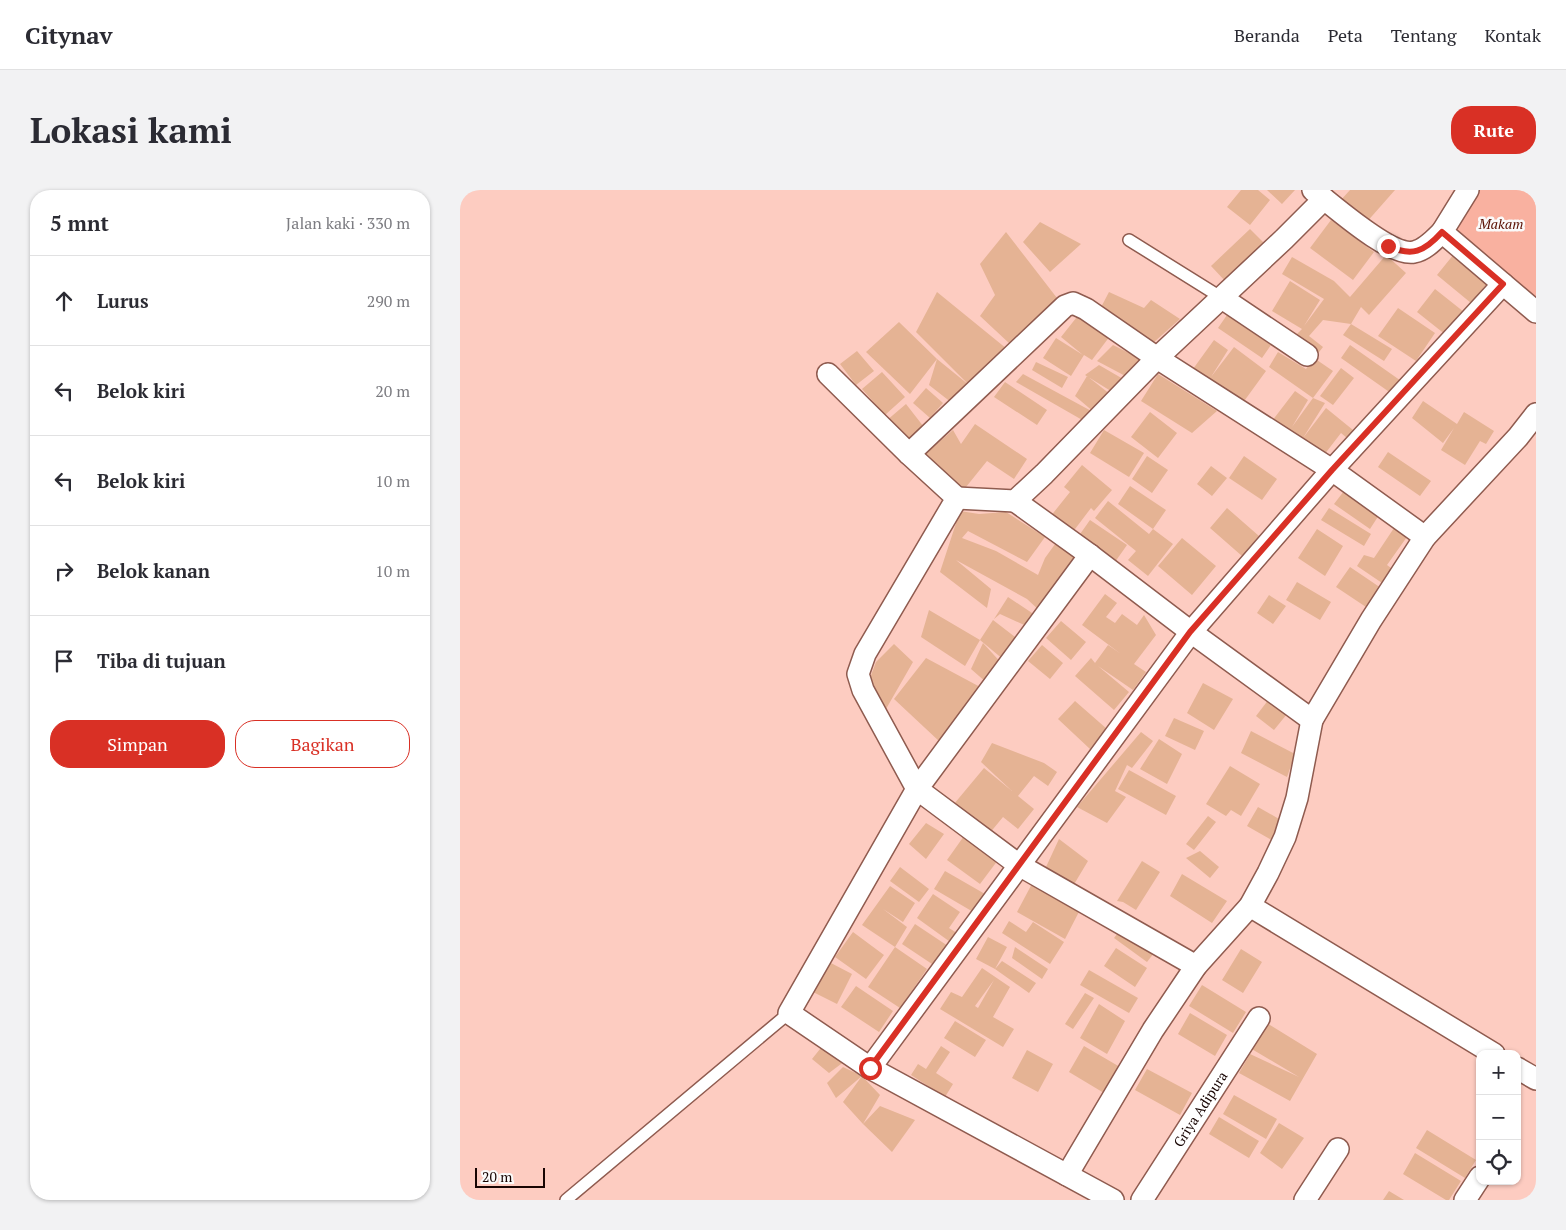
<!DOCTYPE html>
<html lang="id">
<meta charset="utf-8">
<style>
:root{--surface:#fff;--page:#f2f2f3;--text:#2b2b33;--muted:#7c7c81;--line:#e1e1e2;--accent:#d93025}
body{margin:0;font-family:"PT Serif",serif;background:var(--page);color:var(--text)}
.controls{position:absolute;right:15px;bottom:15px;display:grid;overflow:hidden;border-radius:10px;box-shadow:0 1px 4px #0004}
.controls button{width:45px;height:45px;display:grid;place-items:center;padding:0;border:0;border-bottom:1px solid var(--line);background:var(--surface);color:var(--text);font:25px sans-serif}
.scale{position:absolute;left:15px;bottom:12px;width:70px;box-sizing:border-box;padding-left:5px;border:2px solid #180503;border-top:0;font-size:14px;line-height:18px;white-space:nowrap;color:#180503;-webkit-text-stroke:4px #fafafa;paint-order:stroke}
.stop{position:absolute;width:15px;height:15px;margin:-11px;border:4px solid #d93025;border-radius:50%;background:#fff}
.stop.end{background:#d93025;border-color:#fff;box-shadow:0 1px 5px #0008}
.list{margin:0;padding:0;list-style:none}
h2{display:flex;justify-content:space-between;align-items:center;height:65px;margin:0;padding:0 20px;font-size:21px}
h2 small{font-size:16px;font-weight:400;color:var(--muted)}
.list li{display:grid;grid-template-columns:32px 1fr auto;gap:15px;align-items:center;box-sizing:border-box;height:90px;padding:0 20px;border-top:1px solid var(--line)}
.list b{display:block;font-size:19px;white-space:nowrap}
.list em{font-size:16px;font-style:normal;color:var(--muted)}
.actions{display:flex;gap:10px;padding:15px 20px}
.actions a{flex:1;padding:11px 0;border:1px solid var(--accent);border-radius:20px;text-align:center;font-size:18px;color:var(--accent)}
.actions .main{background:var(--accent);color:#fff}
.icon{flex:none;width:28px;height:28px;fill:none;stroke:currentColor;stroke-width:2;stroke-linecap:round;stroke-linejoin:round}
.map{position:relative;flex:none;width:1076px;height:1010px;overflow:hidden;border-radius:20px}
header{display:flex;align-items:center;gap:30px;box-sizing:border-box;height:70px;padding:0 25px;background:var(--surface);border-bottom:1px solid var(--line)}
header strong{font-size:24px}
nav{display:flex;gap:28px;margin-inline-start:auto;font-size:18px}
.intro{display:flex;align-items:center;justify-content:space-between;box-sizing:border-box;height:120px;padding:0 30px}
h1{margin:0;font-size:35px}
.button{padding:12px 22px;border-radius:20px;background:var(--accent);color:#fff;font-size:18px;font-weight:700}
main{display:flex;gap:30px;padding:0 30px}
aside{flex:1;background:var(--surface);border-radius:20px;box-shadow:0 1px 4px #0004}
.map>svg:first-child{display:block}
</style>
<header>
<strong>Citynav</strong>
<nav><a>Beranda</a><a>Peta</a><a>Tentang</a><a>Kontak</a></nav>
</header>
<div class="intro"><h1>Lokasi kami</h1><a class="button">Rute</a></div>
<main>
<aside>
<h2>5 mnt<small>Jalan kaki · 330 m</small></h2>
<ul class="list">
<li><svg class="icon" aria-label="ahead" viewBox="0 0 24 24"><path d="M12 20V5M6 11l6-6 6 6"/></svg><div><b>Lurus</b></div><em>290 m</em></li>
<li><svg class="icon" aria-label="left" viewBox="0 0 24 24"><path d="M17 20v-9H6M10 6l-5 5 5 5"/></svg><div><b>Belok kiri</b></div><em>20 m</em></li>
<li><svg class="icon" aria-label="left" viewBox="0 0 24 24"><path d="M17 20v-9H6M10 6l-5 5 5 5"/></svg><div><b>Belok kiri</b></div><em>10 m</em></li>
<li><svg class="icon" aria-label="right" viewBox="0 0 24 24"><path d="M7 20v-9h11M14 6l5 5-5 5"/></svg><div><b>Belok kanan</b></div><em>10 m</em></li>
<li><svg class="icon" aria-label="arrive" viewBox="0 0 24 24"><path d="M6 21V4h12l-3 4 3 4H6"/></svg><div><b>Tiba di tujuan</b></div></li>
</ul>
<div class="actions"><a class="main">Simpan</a><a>Bagikan</a></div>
</aside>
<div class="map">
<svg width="1076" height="1010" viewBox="0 0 1076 1010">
<rect width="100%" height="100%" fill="#fdccc1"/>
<path fill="#f9b1a0" d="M1017,0H1076V112L997,42L1002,26Z"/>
<path fill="#e5b394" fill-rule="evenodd" d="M781,0H798L810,10L790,35L767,17Z
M807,0H835L822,14Z
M890,0H935L905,34L880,11Z
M871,30L914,62L893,90L850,58Z
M580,32L621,54L590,82L563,52Z
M790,39L807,56L767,93L751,76Z
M546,42L597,108L550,154L520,126L535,105L520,74Z
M994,64L1028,92L1011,113L977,85Z
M926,65L946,83L909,125L901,117L891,134L863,130L849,146L863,157L856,166L834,147L842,139L812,121L830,91L860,110L844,136L864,109L822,84L832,67L874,91L890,107Z
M975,99L1004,122L986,145L957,122Z
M477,102L547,159L492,213L469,195L477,169L509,195L456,142Z
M649,102L684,118L691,110L720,129L693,153L638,123Z
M938,118L975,143L956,171L918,146Z
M620,123L650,146L632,170L624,165L611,186L583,168L596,148L623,165L601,147Z
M767,125L811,155L802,168L758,138Z
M439,132L477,169L450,204L406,162Z
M891,134L932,159L924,171L883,145Z
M754,150L768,160L751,187L774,157L806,181L782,214L733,179Z
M653,155L687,172L671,189L637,171Z
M890,155L944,193L935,206L881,168Z
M397,161L414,181L396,195L380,174Z
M818,162L846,179L854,168L873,181L853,208L809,177Z
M576,172L608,187L602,198L572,180Z
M639,175L670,193L654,203L625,185Z
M881,178L894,188L873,215L860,206Z
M422,182L445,207L425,225L402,199Z
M563,184L635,223L624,231L556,192Z
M698,184L757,221L732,243L681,211Z
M627,186L655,208L635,223L615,206Z
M545,192L587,220L577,235L534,207Z
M466,198L483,213L470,228L453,213Z
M835,201L848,210L832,237L853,208L865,213L843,248L812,231Z
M963,211L997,234L1004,222L1034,241L1026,254L1020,251L1005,275L981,260L994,238L983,253L952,228Z
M446,214L467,241L448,257L426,231Z
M866,218L893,240L887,248L881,243L864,265L843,248Z
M690,222L717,243L698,268L671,247Z
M515,234L567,269L554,289L527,271L502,302L458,270L493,240L501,254Z
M644,240L684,263L669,287L630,263Z
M928,262L971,291L960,306L918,277Z
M687,266L708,280L692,303L672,289Z
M784,266L817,289L802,310L769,288Z
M622,275L652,300L634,321L631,318L612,343L590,327L610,302L604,297Z
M751,276L767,288L752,306L737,294Z
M670,296L706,320L693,339L658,314Z
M884,301L919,325L910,339L874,314Z
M648,311L689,344L693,339L713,354L688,386L668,370L676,361L635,328Z
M767,318L799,346L782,366L750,338Z
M869,318L911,344L904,356L861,330Z
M500,321L519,324L546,322L585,347L567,372L508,341L502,348L536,361L578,385L585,368L598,350L616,365L608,387L581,422L567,409L496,370L531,399L527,418L480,382Z
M630,330L667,355L655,372L618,347Z
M936,335L949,344L927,375L935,381L925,395L897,376L904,365L914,368Z
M857,339L883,356L865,386L838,368Z
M722,348L756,376L732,405L698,376Z
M890,377L921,398L909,419L876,397Z
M837,392L871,412L860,430L826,410Z
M645,404L657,413L646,427L655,433L662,424L677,435L684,425L696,445L674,474L686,482L673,500L638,476L669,502L654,520L615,486L631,468L635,473L648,455L661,464L622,435Z
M809,405L826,416L813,434L797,423Z
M548,407L578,427L571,438L540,424L534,429Z
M469,420L520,450L533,430L559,450L544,470L520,450L505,476L461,447Z
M601,431L626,452L611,470L586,448Z
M523,453L544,476L527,493L511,479Z
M434,454L453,472L426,519L407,496L416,472Z
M582,455L603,473L590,489L568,471Z
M466,468L522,498L480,552L434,509Z
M743,493L773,509L754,540L727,523Z
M809,509L827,524L814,540L796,526Z
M615,511L647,539L630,559L598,529Z
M714,528L744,541L735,560L705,546Z
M791,541L835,564L827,587L781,563Z
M681,542L693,551L672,578L667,575L655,601L666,607L647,633L617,617Z
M699,549L722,564L707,594L680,579Z
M532,553L584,573L597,582L588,596L574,586L558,606L574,619L558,639L543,627L529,644L494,614L524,578L552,601L521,572Z
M770,576L800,594L781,626L771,620L766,626L746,614Z
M669,580L716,606L706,625L658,599Z
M798,617L826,633L815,652L787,636Z
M748,626L756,632L734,660L726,654Z
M466,633L484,644L466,669L449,654Z
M504,646L538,670L520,694L487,670Z
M599,649L628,671L613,696L586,677Z
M740,661L759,677L750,688L726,668Z
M682,671L700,682L676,720L663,712L657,711Z
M440,677L469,699L459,712L430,691Z
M485,681L525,704L515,723L474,699Z
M722,684L767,711L752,733L710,706Z
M574,690L622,716L605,749L557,722Z
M430,696L455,713L443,732L423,719L447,737L435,757L402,735Z
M473,704L500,722L489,738L500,745L493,754L457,728Z
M549,731L566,742L573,732L604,752L590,774L542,743Z
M455,734L491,758L478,778L442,754Z
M661,739L694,763L687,772L654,748Z
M393,742L424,765L406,789L375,767Z
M528,747L547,757L535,779L516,769Z
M435,757L467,779L440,818L408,797Z
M555,757L588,779L582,789L552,768Z
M656,758L687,778L675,797L644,776Z
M781,759L802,772L783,803L762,790Z
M542,771L576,793L569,803L535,779Z
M369,772L392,784L377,814L353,802Z
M522,778L550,797L533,827L554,839L543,857L480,819L491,802L502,807ZM534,790L518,818L515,816Z
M629,780L678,808L669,823L620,795Z
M742,795L786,822L773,843L729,816Z
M396,796L433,821L419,842L381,817Z
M625,803L634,808L613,839L605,834Z
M639,814L665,831L647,864L620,848Z
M730,823L767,845L755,866L718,844Z
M495,831L526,850L515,867L484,848Z
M805,832L857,864L830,911L779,883L790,864L839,887L790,858Z
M364,854L385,871L369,883L352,869Z
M481,856L490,862L476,883L493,894L485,907L451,885L458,874L466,879Z
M624,856L660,877L644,903L609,882Z
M567,860L593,874L578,902L552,888Z
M383,877L402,886L420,905L403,934L420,916L455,930L432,962L403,934L383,912L402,886L376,908L367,893Z
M687,879L732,903L720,925L675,900Z
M774,905L817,929L806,949L763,924Z
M759,927L799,951L789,968L749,944Z
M819,933L844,948L822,979L800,963Z
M967,940L1016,970L1005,988L956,958Z
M955,963L1001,991L989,1010H986L943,984Z
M929,1001L944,1010H923Z"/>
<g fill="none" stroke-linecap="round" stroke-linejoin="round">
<g stroke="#8f5b4f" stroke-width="14">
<path id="service" d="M669,50L762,108
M106,1010L329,823"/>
</g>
<g stroke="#8f5b4f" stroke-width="24">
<g id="minor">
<path d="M853,0C873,15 930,67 954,62C965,60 974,50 982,42"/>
<path d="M1008,0L982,42L1076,122"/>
<path d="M864,9L824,49L697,168L872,280L965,347"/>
<path d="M762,108L847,165"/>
<path d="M368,184L449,264L497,308L405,464L398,484L403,500L457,599L329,823L410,878L653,1010"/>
<path d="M449,264L605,116L613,113L626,119L697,168L584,284L555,311L497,308"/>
<path d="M555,311L630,365L731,442L852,530"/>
<path d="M630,365L457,599L559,675L736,776"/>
<path d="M790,716L1034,864"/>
<path d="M410,878L731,442L872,280L1043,94"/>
<path d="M1057,878L1076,889"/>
<path d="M607,985L693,840L736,776L790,716L808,683L825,647L837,608L852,530L911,430L965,347L1058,247L1076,224"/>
<path id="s1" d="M682,1010L799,828"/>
<path d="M845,1010L878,959"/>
<path d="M1005,1010L1020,987"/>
</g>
</g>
<use href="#service" stroke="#fff" stroke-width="11"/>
<use href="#minor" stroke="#fff" stroke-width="21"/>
</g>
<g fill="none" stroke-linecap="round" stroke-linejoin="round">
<path stroke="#d93025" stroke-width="6" d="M410,878L730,442L872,280L1043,94L982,42C964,62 952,67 928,56"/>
</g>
<g text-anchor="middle" stroke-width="5" stroke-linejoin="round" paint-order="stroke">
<g font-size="14" font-style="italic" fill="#5a0f01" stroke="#fafafa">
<text x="1041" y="39">Makam</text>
</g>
<g font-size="14" fill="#180503" stroke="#fafafa">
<text dy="5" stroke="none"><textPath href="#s1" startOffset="108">Griya Adipura</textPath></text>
</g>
</g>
</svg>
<div class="controls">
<button>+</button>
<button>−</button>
<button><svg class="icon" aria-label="locate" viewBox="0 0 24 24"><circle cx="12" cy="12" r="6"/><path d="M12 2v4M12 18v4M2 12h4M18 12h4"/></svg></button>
</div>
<div class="scale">20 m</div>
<div class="stop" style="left:410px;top:878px"></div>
<div class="stop end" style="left:928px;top:56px"></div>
</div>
</main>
